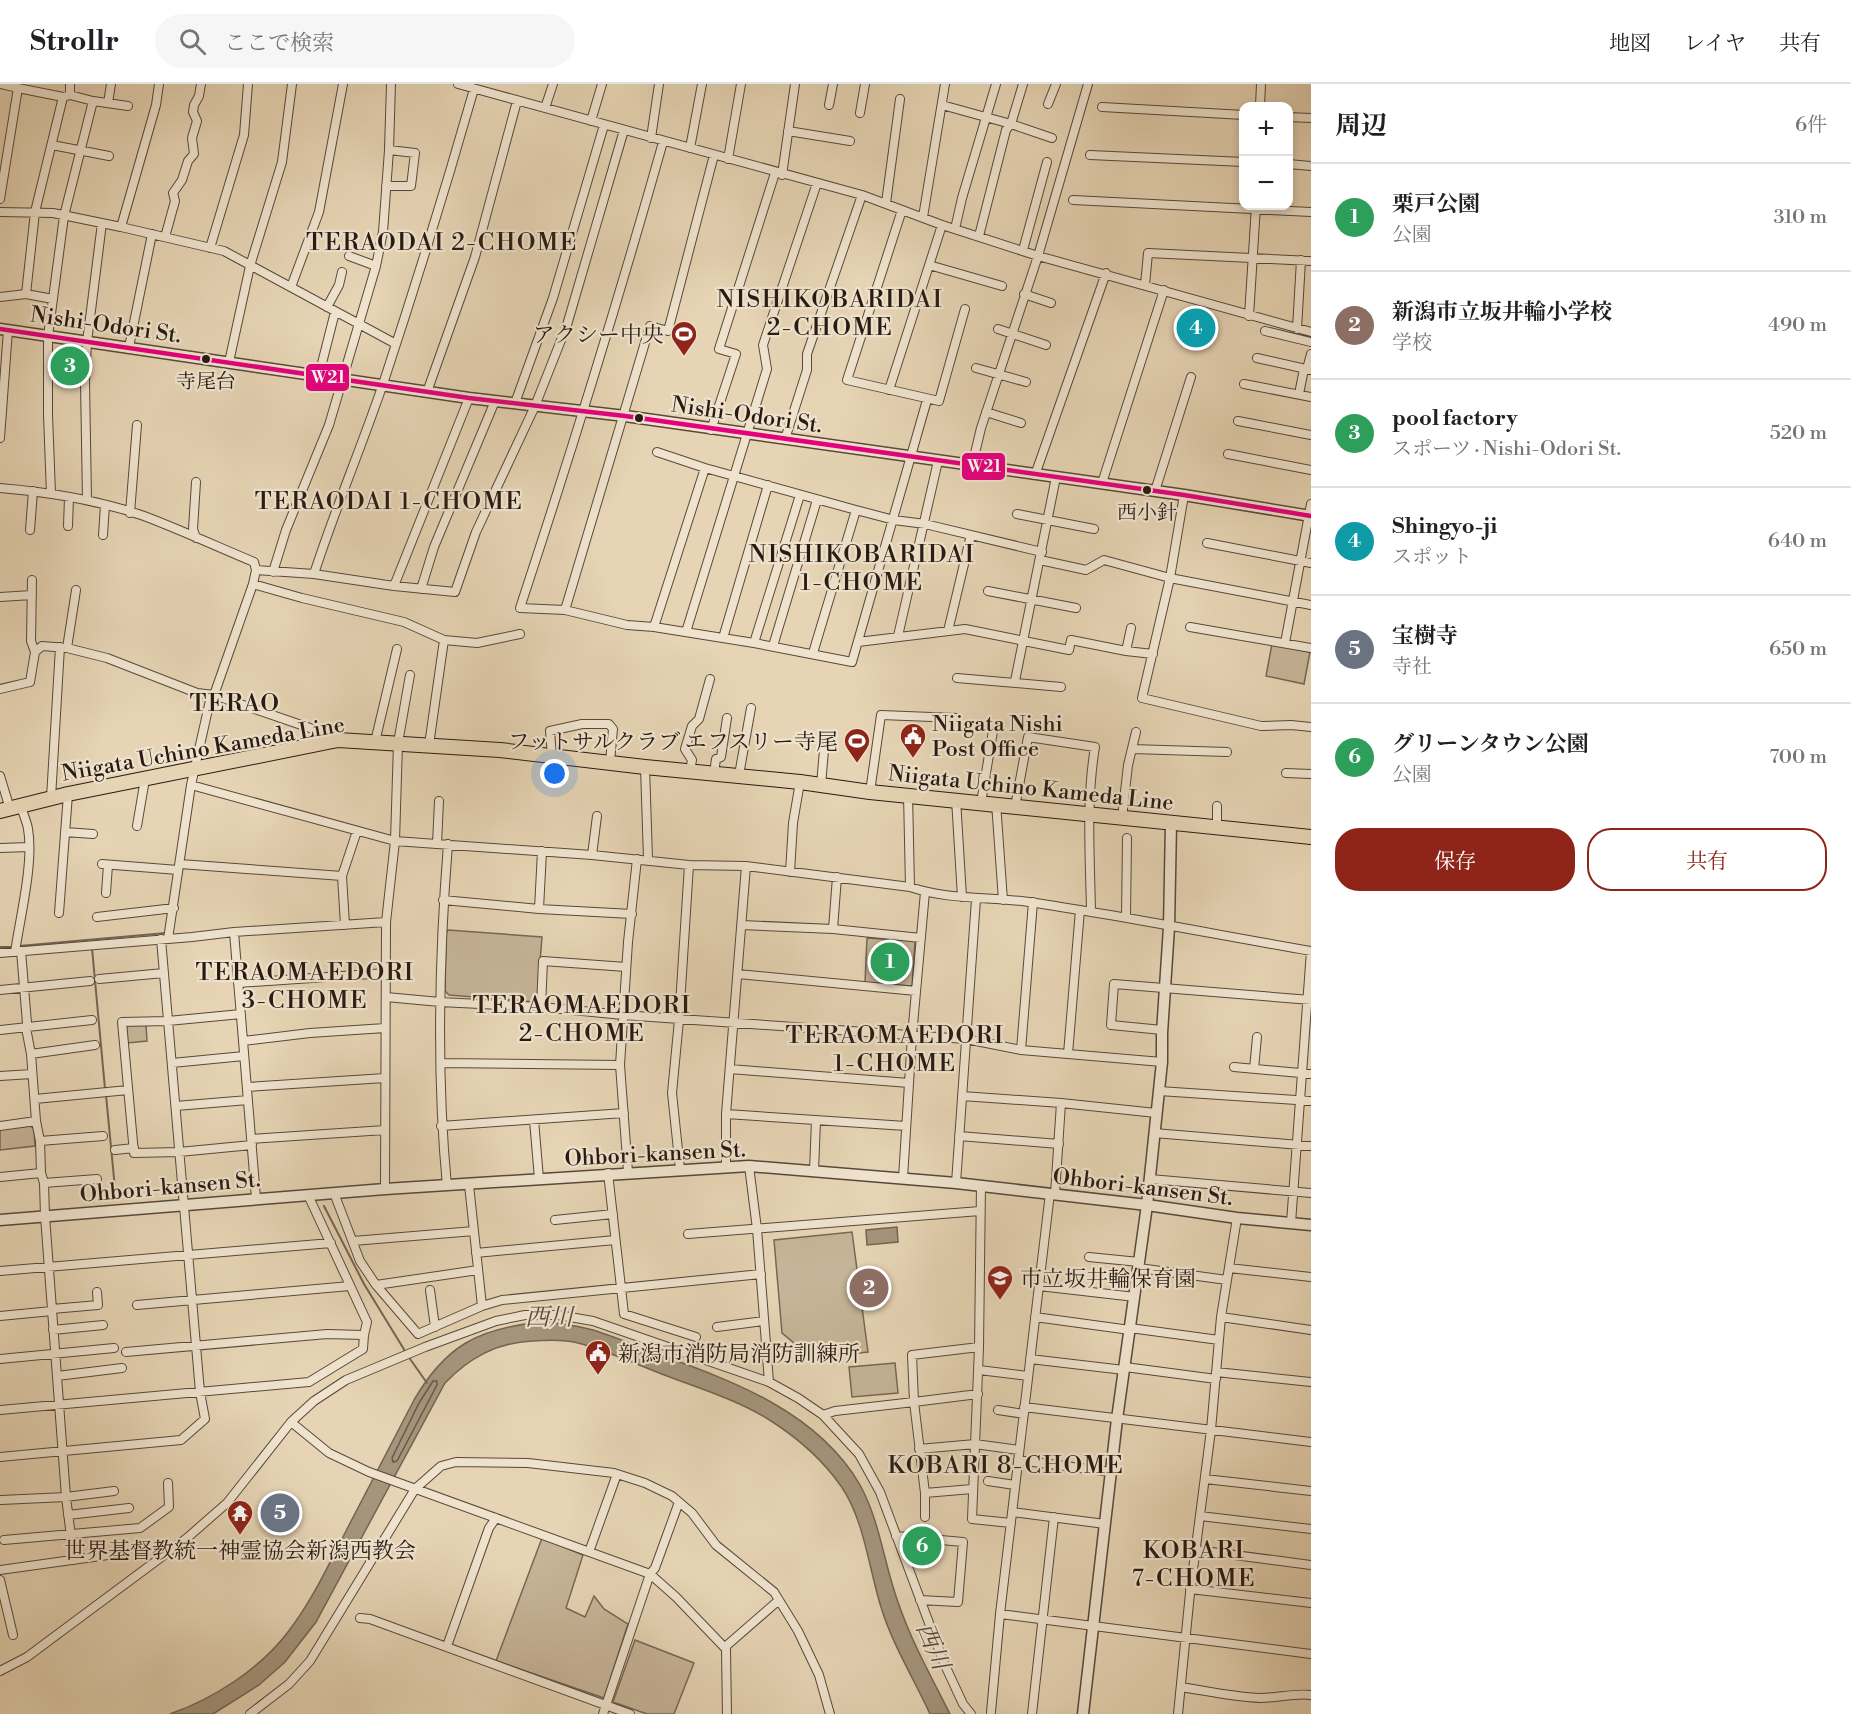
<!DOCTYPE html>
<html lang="ja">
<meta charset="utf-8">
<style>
:root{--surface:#fff;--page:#f6f6f6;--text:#202124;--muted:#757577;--line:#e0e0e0;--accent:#8f2418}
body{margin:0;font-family:"Libre Bodoni","Noto Serif JP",serif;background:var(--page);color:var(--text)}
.controls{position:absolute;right:18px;top:18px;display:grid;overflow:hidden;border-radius:12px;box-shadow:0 3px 9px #0003}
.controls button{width:54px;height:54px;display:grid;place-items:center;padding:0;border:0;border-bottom:2px solid var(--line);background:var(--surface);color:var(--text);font:30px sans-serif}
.you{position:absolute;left:555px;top:690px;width:21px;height:21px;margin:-15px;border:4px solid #fff;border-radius:50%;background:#1a73e8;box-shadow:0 0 0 9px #1a73e833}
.badge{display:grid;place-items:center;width:39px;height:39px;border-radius:50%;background:var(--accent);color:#fff;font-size:20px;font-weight:700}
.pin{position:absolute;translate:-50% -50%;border:3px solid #fff;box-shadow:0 2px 6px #0006}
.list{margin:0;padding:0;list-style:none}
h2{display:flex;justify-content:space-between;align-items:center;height:78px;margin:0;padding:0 24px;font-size:26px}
h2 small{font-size:20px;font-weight:400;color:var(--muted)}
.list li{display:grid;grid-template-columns:39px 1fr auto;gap:18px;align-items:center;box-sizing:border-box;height:108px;padding:0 24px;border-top:2px solid var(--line)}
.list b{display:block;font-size:22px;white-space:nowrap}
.list p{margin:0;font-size:20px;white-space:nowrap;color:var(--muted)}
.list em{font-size:20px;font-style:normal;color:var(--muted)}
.actions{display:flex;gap:12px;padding:18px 24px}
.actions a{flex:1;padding:14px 0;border:2px solid var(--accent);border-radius:24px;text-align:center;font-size:21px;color:var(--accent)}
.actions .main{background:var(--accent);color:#fff}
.icon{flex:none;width:33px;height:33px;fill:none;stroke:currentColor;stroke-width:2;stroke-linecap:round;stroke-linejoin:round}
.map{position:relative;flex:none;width:1311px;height:1630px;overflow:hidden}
header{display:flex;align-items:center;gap:36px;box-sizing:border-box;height:84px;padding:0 30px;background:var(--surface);border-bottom:2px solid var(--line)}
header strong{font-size:28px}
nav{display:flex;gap:33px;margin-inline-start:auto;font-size:21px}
.search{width:420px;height:54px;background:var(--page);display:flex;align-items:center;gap:15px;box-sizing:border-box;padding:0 21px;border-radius:33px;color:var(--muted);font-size:22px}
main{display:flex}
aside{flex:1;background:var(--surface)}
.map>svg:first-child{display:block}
</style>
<header>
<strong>Strollr</strong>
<div class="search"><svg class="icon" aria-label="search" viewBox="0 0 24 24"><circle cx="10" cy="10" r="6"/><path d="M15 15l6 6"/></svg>ここで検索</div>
<nav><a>地図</a><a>レイヤ</a><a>共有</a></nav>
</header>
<main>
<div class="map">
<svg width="1311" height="1630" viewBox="0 0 1311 1630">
<rect width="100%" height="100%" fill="#e6d4b4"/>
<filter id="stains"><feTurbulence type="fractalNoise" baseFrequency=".00333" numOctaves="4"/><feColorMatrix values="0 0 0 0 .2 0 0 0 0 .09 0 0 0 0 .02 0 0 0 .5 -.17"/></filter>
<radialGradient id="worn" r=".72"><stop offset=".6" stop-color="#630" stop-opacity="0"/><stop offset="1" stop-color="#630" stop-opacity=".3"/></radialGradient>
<path fill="#c6b498" stroke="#776755" stroke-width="1.5" d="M1272,560L1310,568L1304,600L1266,592Z
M448,846L542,853L537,915L535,918L449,911L445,907L446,850Z
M867,854L915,857L912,902L865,899Z
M129,940H146L147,957L127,959L126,944Z
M30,1042L34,1045L35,1062L0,1066V1045Z
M852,1148L868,1268L812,1274L782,1249L774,1156Z
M895,1279L898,1309L852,1313L849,1283Z
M542,1454L583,1471L566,1524L585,1533L594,1512L604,1525L628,1540L604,1614L496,1577Z
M910,1455L932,1457L931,1469L916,1468Z
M635,1556L694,1579L674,1630H647L613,1618Z"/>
<path fill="#a5957d" stroke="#736452" stroke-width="1.5" d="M897,1143L898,1158L867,1161L866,1146Z
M540,1238C557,1239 573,1241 589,1245C612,1251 635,1262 658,1270C733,1297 818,1328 860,1401C880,1437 884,1480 898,1518C911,1557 932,1594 950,1630H930C914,1595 892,1560 881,1523C869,1485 864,1435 841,1402C822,1375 795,1352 768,1335C737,1316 701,1305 667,1292C638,1281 608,1267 578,1259C564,1255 546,1256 532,1257C496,1259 469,1274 445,1299L316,1538L285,1578L259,1601L213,1630H170C213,1615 260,1585 288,1548C312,1517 329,1480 347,1445C369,1402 392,1359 414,1316C446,1261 478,1245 540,1238Z"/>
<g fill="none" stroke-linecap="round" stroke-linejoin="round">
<path stroke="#665848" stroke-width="1.5" d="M433,1297H437V1301L397,1377L393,1378L392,1374L419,1319Z"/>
<path stroke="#736452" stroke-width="2" d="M19,862L166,849
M0,863H14
M92,864L105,1005
M106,1011L116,1115
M324,1122L364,1200L405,1267
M408,1272L427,1299"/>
<g stroke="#58483a" stroke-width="10">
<path id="minor" d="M458,0L862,111L942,141L1038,172L1311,248
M18,4L63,13L35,128L26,210
M70,11V0
M93,17L128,22
M108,19L111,0
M1048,20L1056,0
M829,21L833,0
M942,21L1011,40L1052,54
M1260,22L1261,0
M1102,23L1244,31
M545,24L553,0
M860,29L865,0
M1288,33L1311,34
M591,37L602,0
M788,47L850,57
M651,54L659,0
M663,58C619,214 571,369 520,524L565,526L627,541L654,543L754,559L852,578L927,316
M52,61L109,72
M690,64L702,0
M1090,71L1244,78
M728,75L741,0
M1288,80L1311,82
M782,91L795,0
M386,102H411L415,69L389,66
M0,115L18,4L1,0
M1073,116L1311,128
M886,119L900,15
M902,126L847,296L939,317L965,225
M0,128L53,129L121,143L224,167L396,260
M923,133L945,0
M121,143L156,21L159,0
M955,145L962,114L996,0
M979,152L1006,46L1011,40L1023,0
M165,153L175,117L173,109L182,96L188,77L194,70L192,54L197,37L193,28L194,21L199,12L201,0
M210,164L244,51L248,0
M1023,166L1047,78
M349,172L376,182
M929,181L1002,202
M1145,201L1148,169L1311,177
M291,203L319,128L343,0
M1024,210L1051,219
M0,213L26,210L53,215
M327,223L339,201L342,188
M1249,232L1256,122
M998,245L1046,261
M1297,245L1301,176
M1265,247L1311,258
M129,263L152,150
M1257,274L1311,286
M229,278L250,182L282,78L292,0
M976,284L1026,298
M1307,285L1311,270
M319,291L335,228
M1244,300L1311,313
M889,306L942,141
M427,308L475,173L517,17
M1299,310L1304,285
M515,319L553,214L604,41
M986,328L1021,339
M1238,337L1311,351
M711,346L736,270L719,265L775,89
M0,354L8,246
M785,355L807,286V270L862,111
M657,368L705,384L856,426L894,436L925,440L1042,468
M1228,370L1311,386
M972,382L981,344L1038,172L1088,0
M1035,391L1106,189
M196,398L193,445L196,454
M1102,399L1164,206
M0,404C48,408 98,416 144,432C181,446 218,463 254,478L256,486
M1155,407L1191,293
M51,410L48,331V252L64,132L93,17L70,11L63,13
M1184,411L1170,494L1142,614L1261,642L1291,641L1311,643
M87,416L85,298L87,258L102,139
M130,429L137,341
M1017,430L1094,445
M68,442L69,413
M30,446L33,407
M103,451L105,421
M1207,459L1311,479
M1040,476L1086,486L1104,476L1170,494L1311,521
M273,488L286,446L329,341L376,182L383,148L389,66L391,0
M314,490L394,502L455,508L476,448L535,322L567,241L624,46
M32,496L31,557L35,568
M253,500L302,514L404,538L444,556L477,559L520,550
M394,502L469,314
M421,505L434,463L495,317
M988,507L1076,524
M0,513L32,511
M565,526L650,242L668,247L714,71
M654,543L705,384
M1190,543L1311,564
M948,547L971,451
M686,548L767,285L763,261L817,99
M898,552L938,377
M723,554L768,401
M858,558L965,545L1069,566L1071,556L1126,567L1153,570
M754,559L800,411
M1285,559L1311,420
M773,562L817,416
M67,564L76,506
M1126,567L1131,544
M813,569L856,426
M957,594L1061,603
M1015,597L1056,393
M0,605L30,598L35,568L42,562L67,564L107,574L197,609L214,611L310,644L335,655
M214,611L253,500L256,486L314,490C335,425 362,362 384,297C416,200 446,103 474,5
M375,658L397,565
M429,661L444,556
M1132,665L1227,668
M552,673L550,647L582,640H609L613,645L610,678
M645,683L648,775
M690,687L692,676L685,665L692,642L699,635L710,595
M1286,689L1311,690
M714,690L716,675L721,673L727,634
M739,691L751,624
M0,692L10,725
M191,701L395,757L592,771L689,781L746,782L910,803C951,817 994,812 1036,819C1128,833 1219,851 1311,867
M821,701L824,666
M870,708L881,631L957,634
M908,710L910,803
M51,714L60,563
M956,715L962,813
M981,719L993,647
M996,719L1003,816
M1015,723L1028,653L1095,663C1086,717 1090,773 1091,827
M1122,734L1128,681L1136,648
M137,742L145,695
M1217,743V722
M65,748L93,750
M437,760L439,717
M0,764L29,763
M592,771L597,732
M102,780L178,786
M180,780L342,792
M790,788L793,739L800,698
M106,809L108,781
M443,816L539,825L632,830
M539,825L542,767
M59,829L68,710
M97,833L174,824
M1126,833L1127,754
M345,841L342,792L357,747
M742,841L833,845L921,854
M833,845L837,793
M234,848L256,1114
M168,855L191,701L211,612
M21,867L27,939L26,944L31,970L36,1037L40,1057L41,1089L44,1099L45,1132L66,1413L74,1476
M15,868C20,834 34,778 28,745C27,738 23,730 21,722
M0,869L192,853L234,848L386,838
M738,890L916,907
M99,895L164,889
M238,899L386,889
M0,906L90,897
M386,913L440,918L541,923L623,931L966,955L1021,966L1162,978
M541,923L543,877L626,883
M241,930L168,937L122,938L134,1069L179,1068L252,1061
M0,946L92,936
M1162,946L1111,941L1114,900L1311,916
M243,957L310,949L385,944
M1021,966L1033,818
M31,970L95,961
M1068,970L1080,826
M172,979L244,972
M441,979L620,981
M1234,983L1311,990
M730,985L909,999
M1254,985L1257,953
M0,992L32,990
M247,1003L385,994
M1159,1007L1311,1017
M962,1012L1061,1019L1156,1029
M35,1015L128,1006
M176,1022L248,1016
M726,1030L906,1042
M534,1036L539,1095
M0,1042L36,1037
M441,1042L624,1029
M1154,1049L1311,1062
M959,1052L1059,1060
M251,1055L385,1046
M40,1057L103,1052
M115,1066L134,1064
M749,1082L757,1145L769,1298
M726,1083V1030L746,782
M680,1085L672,1009L679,936L689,781
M814,1087L816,1036
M628,1088L620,981L628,858L637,775
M608,1089L624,1230L696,1253
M0,1093L41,1089
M903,1094L912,952L925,808
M1150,1095L1311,1109
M44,1099L97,1095
M956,1099L976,815
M469,1101L482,1222
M447,1102C436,988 439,873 448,760
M385,1105L386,838L395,757L398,659L410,591
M334,1109L360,1177L376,1201L418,1250L482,1222L502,1216L761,1190
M1055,1110L1061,1019
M555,1136L613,1130
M1291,1139L1311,867
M688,1150L980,1127
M353,1157L474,1147
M476,1169L615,1156
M1089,1173L1139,1178
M1139,1184L1227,1196
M1229,1184L1311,1193
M0,1187L331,1159
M376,1201L478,1186
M1039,1202L1135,1213
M430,1206L435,1243
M137,1221L350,1202
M52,1225L98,1221L97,1208
M0,1232L52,1227
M1035,1233L1130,1246
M1221,1233L1311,1246
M717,1243L764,1237
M1130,1244L1219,1256
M53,1246L103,1241
M979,1263L972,1435L1011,1439
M126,1268L327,1250L364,1251L367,1238L308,1111
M0,1275L114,1264
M1030,1275L1124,1286
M1125,1283L1216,1295
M979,1286L1028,1292
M1216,1288L1311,1298
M57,1292L122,1284
M1024,1323L1311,1358
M0,1326L309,1298L363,1265L364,1251
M998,1326L1024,1330
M823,1331L835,1327L914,1318L912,1271L979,1263L981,1101
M291,1338L329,1369L369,1388L650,1490L676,1513L726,1565L727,1630
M919,1365L975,1360L1019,1366
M0,1373L181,1356L205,1335L200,1308L161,855
M1018,1376L1111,1388
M1205,1395L1311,1407
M988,1397L1015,1401
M925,1409L972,1405
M1,1416L66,1413L114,1407
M1012,1428L1105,1440
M68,1431L129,1424
M1200,1432L1311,1445
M925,1433V1409L914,1318L978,1310
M896,1452L963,1458L958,1518L920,1516
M4,1456L140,1444L169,1423L168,1399
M1196,1466L1311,1481
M589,1468L617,1390
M0,1486L122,1469
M0,1496L13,1551
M1190,1505L1311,1519
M1000,1530L1311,1570
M360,1534L370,1535L630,1630
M447,1562L489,1444L496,1434
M725,1563L779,1516
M0,1587L27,1573L187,1454L227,1419L291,1338L314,1317L346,1296L425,1263L496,1237L525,1231H558L593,1237L769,1298L798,1314L823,1331L859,1370L880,1408L944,1579L963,1620L971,1630
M1181,1603C1207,1607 1233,1613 1260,1614C1277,1614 1294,1609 1311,1611
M991,1628L1000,1530L1050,1109
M250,1630L289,1600L310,1577L415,1405L441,1382L456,1378L528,1379L614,1389L645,1399L672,1412L692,1429L716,1461L774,1508L798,1547L819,1591L830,1630
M603,1630L650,1490L655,1484L679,1418
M1032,1630L1054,1433
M1178,1630L1190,1509L1211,1346L1221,1233L1237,1134"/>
</g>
<g stroke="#58483a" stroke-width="13">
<path id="tertiary" d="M0,245L469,314L625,332L1184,411L1311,432
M0,1136L385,1105L749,1082L956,1099L1147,1121L1237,1134L1311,1141
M1083,1630L1117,1335L1147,1121L1162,978V949L1169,843L1171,739"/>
</g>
<g stroke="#281a12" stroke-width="16">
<path id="primary" d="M0,727L68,710L338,656L500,666L645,683L800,698L870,708L1311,753"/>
</g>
<use href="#minor" stroke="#efe3ce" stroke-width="8"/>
<use href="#tertiary" stroke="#efe3ce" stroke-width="10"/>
<use href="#primary" stroke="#e6d4b4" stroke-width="14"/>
<g stroke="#efe3ce" stroke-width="9">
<path id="bus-1" d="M0,245L469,314L625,332L1184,411L1311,432"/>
</g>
<use href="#bus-1" stroke="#e5007d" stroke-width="4.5"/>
</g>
<defs>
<g id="stadium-pin" transform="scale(1.35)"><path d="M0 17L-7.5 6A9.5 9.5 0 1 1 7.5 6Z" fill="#8f2418" stroke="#efe3ce"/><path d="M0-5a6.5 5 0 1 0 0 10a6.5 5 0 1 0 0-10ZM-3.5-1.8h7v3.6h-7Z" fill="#fff"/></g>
<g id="civic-pin" transform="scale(1.35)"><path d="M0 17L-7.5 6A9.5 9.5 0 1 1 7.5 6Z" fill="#8f2418" stroke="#efe3ce"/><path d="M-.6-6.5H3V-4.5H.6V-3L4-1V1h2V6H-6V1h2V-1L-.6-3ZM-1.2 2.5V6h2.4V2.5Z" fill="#fff"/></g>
<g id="school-pin" transform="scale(1.35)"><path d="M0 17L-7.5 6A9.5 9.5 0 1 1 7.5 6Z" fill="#8f2418" stroke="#efe3ce"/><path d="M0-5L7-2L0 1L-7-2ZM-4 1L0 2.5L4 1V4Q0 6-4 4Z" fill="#fff"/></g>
<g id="temple-pin" transform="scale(1.35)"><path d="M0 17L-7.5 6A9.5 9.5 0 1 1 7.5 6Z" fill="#8f2418" stroke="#efe3ce"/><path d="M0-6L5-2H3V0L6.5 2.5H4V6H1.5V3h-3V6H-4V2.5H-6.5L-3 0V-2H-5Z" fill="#fff"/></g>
</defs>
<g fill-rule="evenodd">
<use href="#stadium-pin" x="684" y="250"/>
<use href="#civic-pin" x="913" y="652"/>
<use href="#stadium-pin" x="857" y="657"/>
<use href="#school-pin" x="1000" y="1194"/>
<use href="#civic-pin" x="598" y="1269"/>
<use href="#temple-pin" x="240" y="1429"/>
</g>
<g fill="#281a12" stroke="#efe3ce" stroke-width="2">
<circle cx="206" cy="275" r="5"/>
<circle cx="639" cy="334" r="5"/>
<circle cx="1147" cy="406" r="5"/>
</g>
<g text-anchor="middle" stroke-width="4.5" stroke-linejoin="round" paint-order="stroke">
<g font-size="20" fill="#281a12" stroke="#efe3ce">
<text x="206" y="304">寺尾台</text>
<text x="1147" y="435">西小針</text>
</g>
<g font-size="22" fill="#281a12" stroke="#efe3ce">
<text transform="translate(106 240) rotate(8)" y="8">Nishi-Odori St.</text>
<text transform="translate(747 330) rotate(8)" y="8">Nishi-Odori St.</text>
<text transform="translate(203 664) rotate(-10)" y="8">Niigata Uchino Kameda Line</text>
<text transform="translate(1031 703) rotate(6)" y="8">Niigata Uchino Kameda Line</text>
<text transform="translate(655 1069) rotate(-3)" y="8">Ohbori-kansen St.</text>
<text transform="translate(170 1102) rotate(-5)" y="8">Ohbori-kansen St.</text>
<text transform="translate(1143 1102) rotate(7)" y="8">Ohbori-kansen St.</text>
</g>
<g font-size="22" fill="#281a12" stroke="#efe3ce" text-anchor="start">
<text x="664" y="258" text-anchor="end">アクシー中央</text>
<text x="932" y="647">Niigata Nishi<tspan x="932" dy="25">Post Office</tspan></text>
<text x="838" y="665" text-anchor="end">フットサルクラブ エフスリー寺尾</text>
<text x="1020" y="1202">市立坂井輪保育園</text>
<text x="618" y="1277">新潟市消防局消防訓練所</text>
<text x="240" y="1474" text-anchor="middle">世界基督教統一神霊協会新潟西教会</text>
</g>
<g font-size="24" letter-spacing="1.5" fill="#281a12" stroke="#efe3ce">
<text x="442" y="166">TERAODAI 2-CHOME</text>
<text x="830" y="223">NISHIKOBARIDAI<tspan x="830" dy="28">2-CHOME</tspan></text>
<text x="389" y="425">TERAODAI 1-CHOME</text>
<text x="862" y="478">NISHIKOBARIDAI<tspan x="862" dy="28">1-CHOME</tspan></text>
<text x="235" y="627">TERAO</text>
<text x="305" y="896">TERAOMAEDORI<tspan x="305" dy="28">3-CHOME</tspan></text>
<text x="582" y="929">TERAOMAEDORI<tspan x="582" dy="28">2-CHOME</tspan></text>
<text x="895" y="959">TERAOMAEDORI<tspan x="895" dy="28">1-CHOME</tspan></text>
<text x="1006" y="1389">KOBARI 8-CHOME</text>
<text x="1194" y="1474">KOBARI<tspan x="1194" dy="28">7-CHOME</tspan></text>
</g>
<g font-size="24" font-style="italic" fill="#5a4b3d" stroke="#efe3ce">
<text x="549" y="1241">西川</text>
<text transform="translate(933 1562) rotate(67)" y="8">西川</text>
</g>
</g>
<g stroke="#efe3ce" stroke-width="2">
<rect x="305" y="279" width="45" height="29" rx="6" fill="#e5007d"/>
<rect x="961" y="368" width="45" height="29" rx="6" fill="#e5007d"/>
</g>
<g font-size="16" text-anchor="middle" font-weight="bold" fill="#fff">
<text x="328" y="299">W21</text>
<text x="984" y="388">W21</text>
</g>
<rect width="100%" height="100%" filter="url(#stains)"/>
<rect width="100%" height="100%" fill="url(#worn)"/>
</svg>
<div class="controls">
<button>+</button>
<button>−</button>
</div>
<div class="you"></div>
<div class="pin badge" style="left:890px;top:878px;background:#2e9e5b">1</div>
<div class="pin badge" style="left:869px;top:1204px;background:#8d6e63">2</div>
<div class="pin badge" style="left:70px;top:282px;background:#2e9e5b">3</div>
<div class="pin badge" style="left:1196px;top:244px;background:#0f9aa8">4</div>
<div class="pin badge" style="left:280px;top:1429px;background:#6b7280">5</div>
<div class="pin badge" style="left:922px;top:1462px;background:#2e9e5b">6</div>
</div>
<aside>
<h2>周辺<small>6件</small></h2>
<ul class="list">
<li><span class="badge" style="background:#2e9e5b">1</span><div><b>栗戸公園</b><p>公園</p></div><em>310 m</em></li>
<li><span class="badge" style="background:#8d6e63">2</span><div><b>新潟市立坂井輪小学校</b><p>学校</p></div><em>490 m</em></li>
<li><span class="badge" style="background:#2e9e5b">3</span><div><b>pool factory</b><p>スポーツ · Nishi-Odori St.</p></div><em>520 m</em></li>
<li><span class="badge" style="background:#0f9aa8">4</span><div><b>Shingyo-ji</b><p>スポット</p></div><em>640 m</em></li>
<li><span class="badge" style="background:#6b7280">5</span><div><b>宝樹寺</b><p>寺社</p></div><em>650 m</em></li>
<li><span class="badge" style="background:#2e9e5b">6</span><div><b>グリーンタウン公園</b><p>公園</p></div><em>700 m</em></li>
</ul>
<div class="actions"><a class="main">保存</a><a>共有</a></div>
</aside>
</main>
